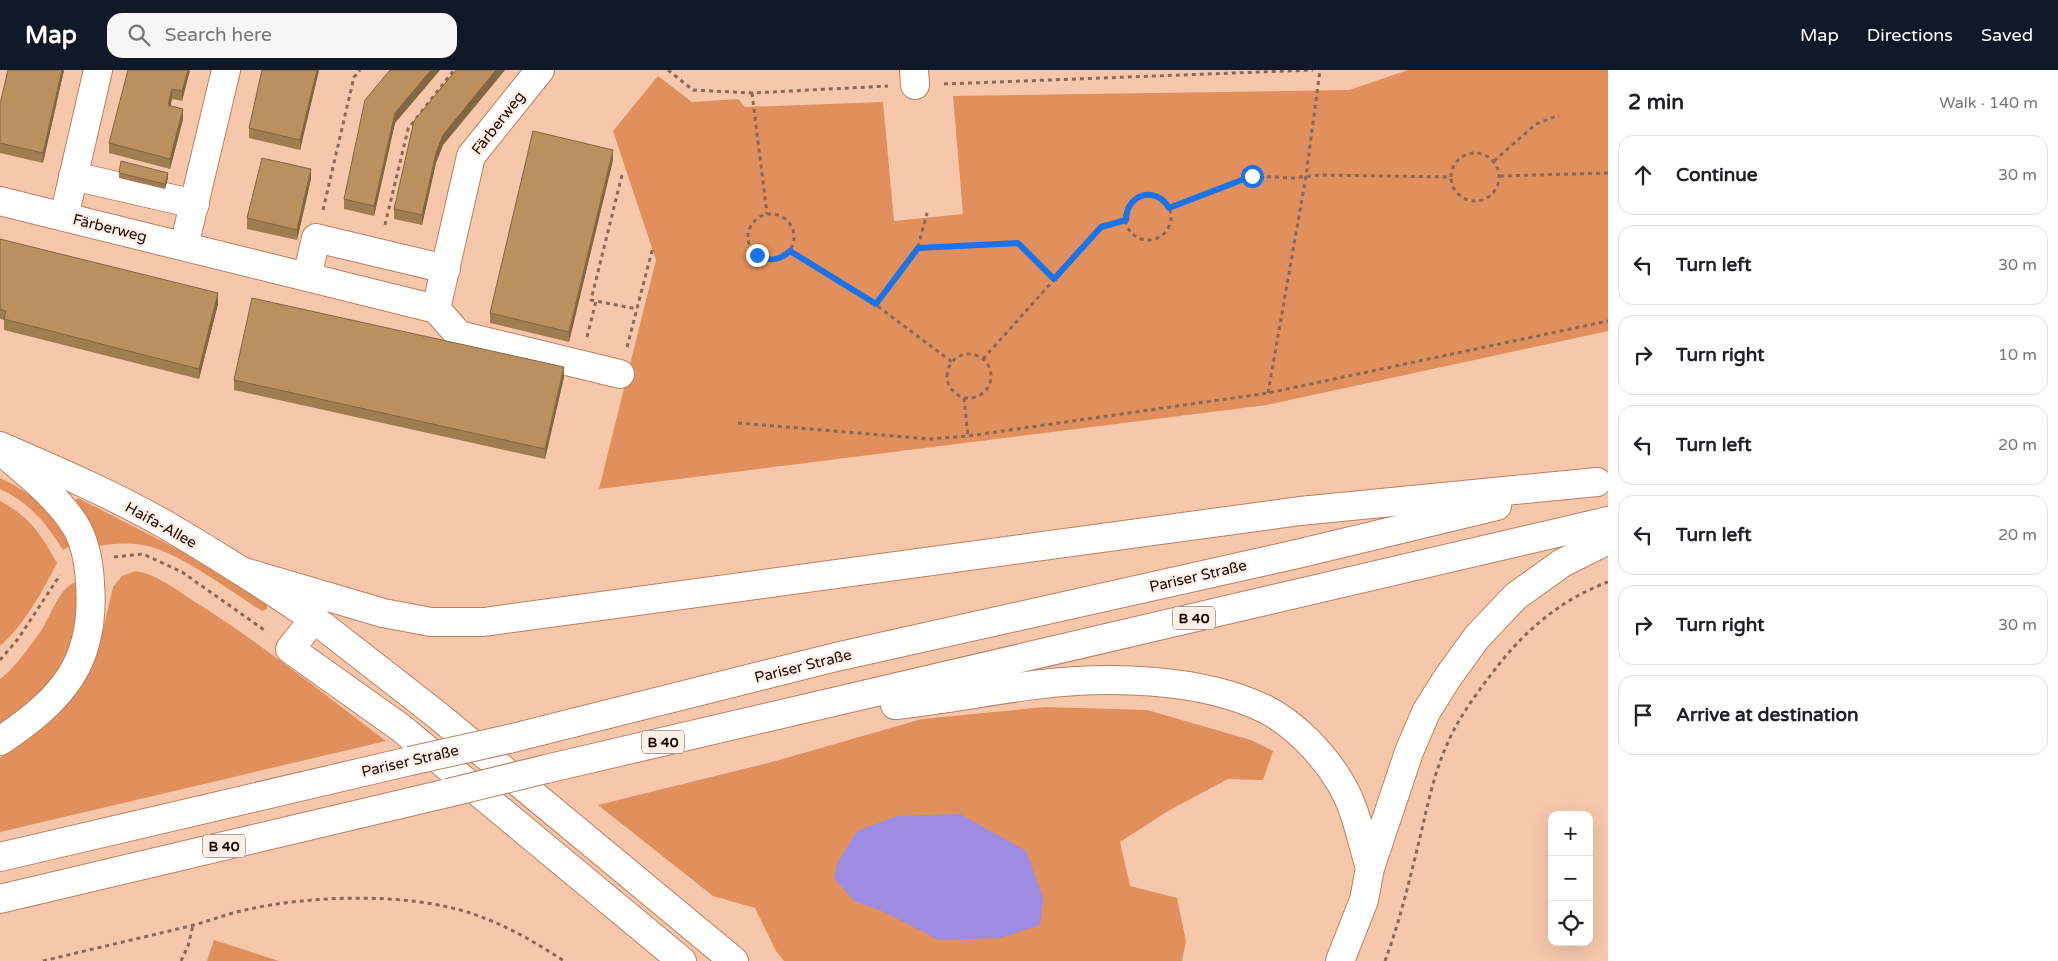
<!DOCTYPE html>
<meta charset="utf-8">
<style>
:root{--surface:#fff;--page:#f6f6f6;--text:#202124;--muted:#757577;--line:#e0e0e0;--accent:#111827}
body{margin:0;font-family:"Varela Round",sans-serif;background:var(--page);color:var(--text)}
.controls{position:absolute;right:15px;bottom:15px;display:grid;overflow:hidden;border-radius:10px;box-shadow:0 5px 20px #0002}
.controls button{width:45px;height:45px;display:grid;place-items:center;padding:0;border:0;border-bottom:1px solid var(--line);background:var(--surface);color:var(--text);font:25px sans-serif}
.stop{position:absolute;width:15px;height:15px;margin:-11px;border:4px solid #1a73e8;border-radius:50%;background:#fff}
.stop.end{background:#1a73e8;border-color:#fff;box-shadow:0 1px 5px #0008}
.list{margin:0;padding:0;list-style:none}
h2{display:flex;justify-content:space-between;align-items:center;height:65px;margin:0;padding:0 20px;font-size:21px}
h2 small{font-size:16px;font-weight:400;color:var(--muted)}
.list li{display:grid;grid-template-columns:32px 1fr auto;gap:15px;align-items:center;box-sizing:border-box;height:80px;margin:0 10px 10px;padding:0 10px;border:1px solid var(--line);border-radius:15px}
.list b{display:block;font-size:19px;white-space:nowrap}
.list em{font-size:16px;font-style:normal;color:var(--muted)}
.icon{flex:none;width:28px;height:28px;fill:none;stroke:currentColor;stroke-width:2;stroke-linecap:round;stroke-linejoin:round}
.map{position:relative;flex:none;width:1608px;height:891px;overflow:hidden}
header{display:flex;align-items:center;gap:30px;box-sizing:border-box;height:70px;padding:0 25px;background:var(--accent);color:#fff}
header strong{font-size:24px}
nav{display:flex;gap:28px;margin-inline-start:auto;font-size:18px}
.search{width:350px;height:45px;background:var(--page);display:flex;align-items:center;gap:12px;box-sizing:border-box;padding:0 18px;border-radius:15px;color:var(--muted);font-size:19px}
main{display:flex}
aside{flex:1;background:var(--surface)}
.map>svg:first-child{display:block}
</style>
<header>
<strong>Map</strong>
<div class="search"><svg class="icon" aria-label="search" viewBox="0 0 24 24"><circle cx="10" cy="10" r="6"/><path d="M15 15l6 6"/></svg>Search here</div>
<nav><a>Map</a><a>Directions</a><a>Saved</a></nav>
</header>
<main>
<div class="map">
<svg width="1608" height="891" viewBox="0 0 1608 891">
<rect width="100%" height="100%" fill="#f7c7ab"/>
<path fill="#e08f5d" d="M1408,0H1608V261L1267,335L599,419L656,190L613,61L658,6L692,32L738,29L745,37L883,32L894,151L963,144L953,26L1349,20Z
M0,408C35,424 52,443 72,475L63,480C46,453 29,432 0,419Z
M78,428L181,481L267,534V539L262,541C230,521 187,488 152,477C134,472 116,473 98,476L74,431Z
M0,431C30,447 41,464 57,493C42,522 25,554 0,576Z
M135,501C156,504 174,518 192,530C260,572 322,623 386,671L0,762V688L39,660L64,632L89,596L103,560L113,517L122,506Z
M81,510L78,565L51,616L0,656V609C16,597 29,577 41,561C52,544 59,515 81,510Z
M1045,637L1147,640L1251,670L1273,681L1263,710L1228,709L1168,741L1120,772L1130,816L1177,828L1186,871L1182,891H784L776,881L755,838L713,826L598,735L772,692L922,649Z
M214,870L279,891H207Z"/>
<path fill="#9c8ce2" d="M960,744L1026,781L1043,828L1040,855L1000,868L939,870L882,841L854,831L834,808L838,792L857,761L898,746Z"/>
<g fill="none" stroke-linecap="round" stroke-linejoin="round">
<g stroke="#b98160" stroke-width="30">
<path id="minor" d="M914,0L915,15
M73,106L195,134
M0,131L436,239L459,265L620,304
M64,147L98,0
M184,176L226,0
M307,207L316,168L446,199
M436,239L471,86L540,0
M0,376C56,400 113,425 166,455C217,485 266,516 314,549L290,579L401,658L682,891"/>
</g>
<g stroke="#b98160" stroke-width="30">
<path id="highway" d="M0,380C26,403 56,425 75,455C86,473 89,493 90,513C96,592 63,629 0,671
M244,502L383,543L431,552H484L1300,441L1597,412
M314,549L436,644L734,891
M895,635C942,630 988,621 1034,615C1105,606 1199,607 1265,639C1295,654 1323,684 1340,712C1356,738 1361,769 1370,798
M509,669L836,587L1297,484L1497,436
M546,699L1608,451
M0,787L410,691
M0,829L448,723
M1340,891L1364,830L1370,798L1409,682L1426,642L1448,607L1477,567L1516,526L1562,493L1608,470"/>
</g>
<path stroke="#8b6957" stroke-width="3" stroke-dasharray="4 4" stroke-linecap="butt" d="M668,0L693,20L752,23L888,16
M944,14L1313,0
M752,23L767,144
M1451 107a24 24 0 1 1 48 0a24 24 0 1 1-48 0Z
M1494,91L1536,54L1559,45
M622,105L591,230L637,239
M1500,106L1608,103
M1125 147a23 23 0 1 1 46 0a23 23 0 1 1-46 0Z
M1169,138L1252,106L1293,108L1319,105L1451,107
M323,140L354,7L360,0
M748 167a23 23 0 1 1 46 0a23 23 0 1 1-46 0Z
M385,155L408,59L454,0
M918,177L927,143
M790,181L876,235L952,292
M876,235L918,177L1018,173L1054,209
M587,267L596,231
M627,277L653,177
M947 306a22 22 0 1 1 44 0a22 22 0 1 1-44 0Z
M983,289L1101,157L1126,150
M1268,323L1306,106L1320,0
M964,328L968,366
M738,353L929,369L968,366L1268,323L1608,251
M114,487L143,484L182,502L267,562
M0,590L18,569L60,505
M43,891C92,879 141,868 190,856C209,851 227,844 245,840C310,825 410,822 473,844C506,855 535,872 564,891
M181,891L188,876L193,855
M1385,891C1401,848 1411,804 1422,759C1428,733 1434,705 1445,679C1458,647 1479,620 1500,593C1529,557 1564,528 1608,512"/>
<use href="#minor" stroke="#fff" stroke-width="28"/>
<use href="#highway" stroke="#fff" stroke-width="28"/>
<g stroke="#b98160" stroke-width="30" stroke-linecap="butt">
<path id="highway-bridge" d="M410,691L509,669
M448,723L546,699"/>
</g>
<use href="#highway-bridge" stroke="#fff" stroke-width="28"/>
</g>
<path fill="#a07d51" d="M64,0L43,93L0,83V34Z
M190,0L182,31L172,29L170,36L183,49L170,99L109,83V73Z
M262,0H319L300,80L249,68V58Z
M390,0H440L395,53L374,146L344,139V129Z
M456,0H505L443,75L436,93L422,155L394,149V139Z
M613,90L569,272L490,253V243Z
M119,103L168,108L165,119L119,108Z
M311,109L297,170L247,159V148Z
M0,169L218,234L199,309L4,260V250L0,249Z
M564,307L545,389L234,320V310Z"/>
<path fill="#826642" d="M62,0H64L43,93V83Z
M188,0H190L182,31V21Z
M317,0H319L300,80V70Z
M431,0H440L395,53L374,146V136L395,43Z
M496,0H505L443,75L436,93L422,155V145L436,83L443,65Z
M172,19V29L168,46V35Z
M183,39V49L170,99V89Z
M613,80V90L569,272V262Z
M311,99V109L297,170V160Z
M168,103V108L165,119V114Z
M218,223V234L199,309V299Z
M564,297V307L545,389V379Z"/>
<path fill="#ba915e" stroke="#826642" d="M8,0H62L43,83L0,73V34Z
M128,0H188L182,21L172,19L168,35L183,39L170,89L109,73Z
M262,0H317L300,70L249,58Z
M390,0H431L395,43L374,136L344,129L365,30Z
M456,0H496L443,65L436,83L422,145L394,139L414,51Z
M533,61L613,80L569,262L490,243Z
M262,88L311,99L297,160L247,148Z
M121,91L168,103L165,114L119,103Z
M0,169L218,223L199,299L4,249L6,241L0,239Z
M252,228L564,297L545,379L234,310Z"/>
<g fill="none" stroke-linecap="round" stroke-linejoin="round">
<path stroke="#1a73e8" stroke-width="6" d="M757,185C769,192 779,191 790,181L876,234L918,178L1018,173L1054,209L1101,157L1126,150C1126,124 1156,115 1169,138L1252,106"/>
</g>
<g text-anchor="middle" stroke-width="5" stroke-linejoin="round" paint-order="stroke">
<g fill="#fdf0e9" stroke="#5f4d46" stroke-width="1">
<rect x="1173" y="536.5" width="42" height="23" rx="4"/>
<rect x="642" y="660.5" width="42" height="23" rx="4"/>
<rect x="203" y="764.5" width="42" height="23" rx="4"/>
</g>
<g font-size="14" font-weight="bold" fill="#1b0700">
<text x="1194" y="553">B 40</text>
<text x="663" y="677">B 40</text>
<text x="224" y="781">B 40</text>
</g>
<g font-size="15" fill="#1b0700" stroke="#fdf0e9">
<text transform="translate(498 53) rotate(-52)" y="5">Färberweg</text>
<text transform="translate(110 158) rotate(14)" y="5">Färberweg</text>
<text transform="translate(161 455) rotate(29)" y="5">Haifa-Allee</text>
<text transform="translate(1198 506) rotate(-13)" y="5">Pariser Straße</text>
<text transform="translate(803 596) rotate(-14)" y="5">Pariser Straße</text>
<text transform="translate(410 691) rotate(-13)" y="5">Pariser Straße</text>
</g>
</g>
</svg>
<div class="controls">
<button>+</button>
<button>−</button>
<button><svg class="icon" aria-label="locate" viewBox="0 0 24 24"><circle cx="12" cy="12" r="6"/><path d="M12 2v4M12 18v4M2 12h4M18 12h4"/></svg></button>
</div>
<div class="stop" style="left:1252px;top:106px"></div>
<div class="stop end" style="left:757px;top:185px"></div>
</div>
<aside>
<h2>2 min<small>Walk · 140 m</small></h2>
<ul class="list">
<li><svg class="icon" aria-label="ahead" viewBox="0 0 24 24"><path d="M12 20V5M6 11l6-6 6 6"/></svg><div><b>Continue</b></div><em>30 m</em></li>
<li><svg class="icon" aria-label="left" viewBox="0 0 24 24"><path d="M17 20v-9H6M10 6l-5 5 5 5"/></svg><div><b>Turn left</b></div><em>30 m</em></li>
<li><svg class="icon" aria-label="right" viewBox="0 0 24 24"><path d="M7 20v-9h11M14 6l5 5-5 5"/></svg><div><b>Turn right</b></div><em>10 m</em></li>
<li><svg class="icon" aria-label="left" viewBox="0 0 24 24"><path d="M17 20v-9H6M10 6l-5 5 5 5"/></svg><div><b>Turn left</b></div><em>20 m</em></li>
<li><svg class="icon" aria-label="left" viewBox="0 0 24 24"><path d="M17 20v-9H6M10 6l-5 5 5 5"/></svg><div><b>Turn left</b></div><em>20 m</em></li>
<li><svg class="icon" aria-label="right" viewBox="0 0 24 24"><path d="M7 20v-9h11M14 6l5 5-5 5"/></svg><div><b>Turn right</b></div><em>30 m</em></li>
<li><svg class="icon" aria-label="arrive" viewBox="0 0 24 24"><path d="M6 21V4h12l-3 4 3 4H6"/></svg><div><b>Arrive at destination</b></div></li>
</ul>
</aside>
</main>
